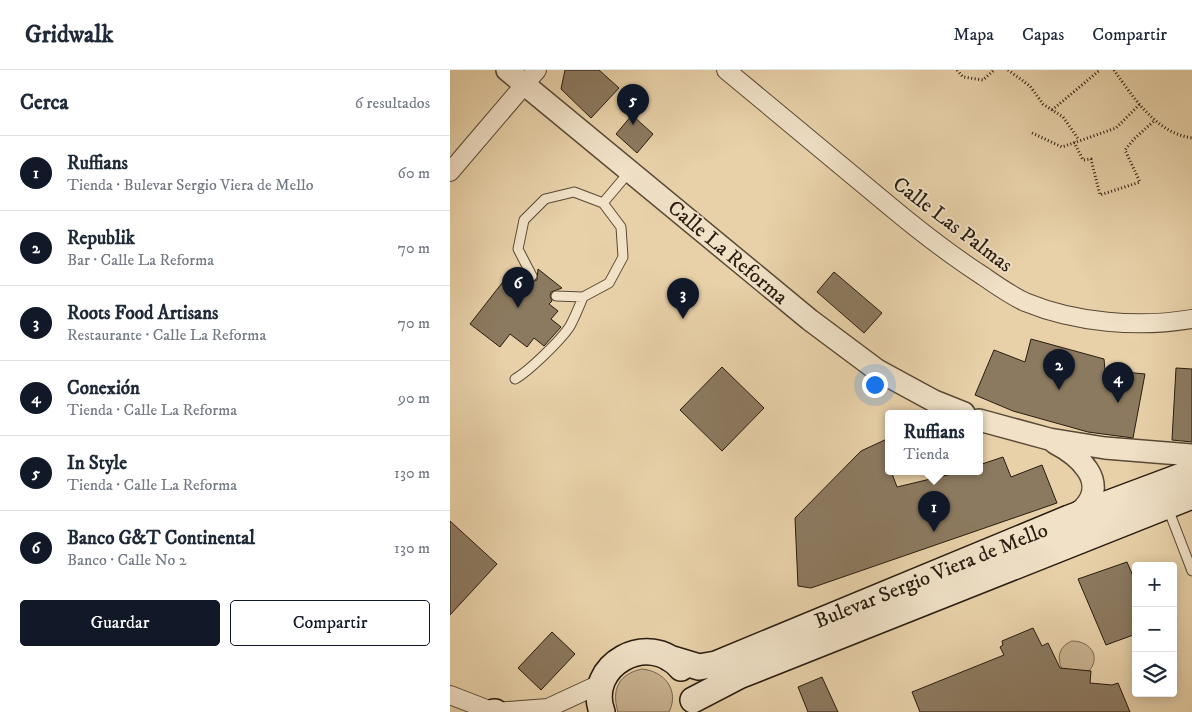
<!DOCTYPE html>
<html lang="es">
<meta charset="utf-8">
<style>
:root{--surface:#fff;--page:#f2f2f3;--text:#1f2937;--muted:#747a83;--line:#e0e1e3;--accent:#111827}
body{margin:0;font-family:"IM FELL DW Pica",serif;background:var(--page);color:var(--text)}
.controls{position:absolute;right:15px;bottom:15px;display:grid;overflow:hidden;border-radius:5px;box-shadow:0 2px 12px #0003}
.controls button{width:45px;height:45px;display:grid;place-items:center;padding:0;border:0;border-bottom:1px solid var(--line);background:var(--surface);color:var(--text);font:25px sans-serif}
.you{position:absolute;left:424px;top:314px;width:18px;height:18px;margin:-12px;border:4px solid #fff;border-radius:50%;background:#1a73e8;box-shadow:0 0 0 8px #1a73e833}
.badge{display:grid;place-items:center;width:32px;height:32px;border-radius:50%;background:var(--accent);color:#fff;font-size:16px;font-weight:700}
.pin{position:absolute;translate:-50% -41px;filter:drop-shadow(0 1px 2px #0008)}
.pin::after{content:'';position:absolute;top:26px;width:18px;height:15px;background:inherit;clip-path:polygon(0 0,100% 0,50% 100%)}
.popup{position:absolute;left:435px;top:340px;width:98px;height:65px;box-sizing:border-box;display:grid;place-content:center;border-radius:5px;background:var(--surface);filter:drop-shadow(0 1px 4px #0005);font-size:16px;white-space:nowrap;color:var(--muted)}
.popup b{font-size:19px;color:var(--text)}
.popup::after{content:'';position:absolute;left:50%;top:100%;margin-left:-10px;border:10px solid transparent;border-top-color:var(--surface)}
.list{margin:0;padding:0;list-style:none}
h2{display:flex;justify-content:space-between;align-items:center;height:65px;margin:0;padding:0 20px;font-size:21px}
h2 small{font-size:16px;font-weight:400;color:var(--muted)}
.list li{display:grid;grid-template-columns:32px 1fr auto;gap:15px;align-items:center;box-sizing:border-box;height:75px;padding:0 20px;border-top:1px solid var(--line)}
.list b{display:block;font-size:19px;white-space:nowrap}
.list p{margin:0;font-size:16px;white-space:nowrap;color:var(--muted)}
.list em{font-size:16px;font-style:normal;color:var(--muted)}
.actions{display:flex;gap:10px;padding:15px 20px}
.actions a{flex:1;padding:11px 0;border:1px solid var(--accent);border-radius:5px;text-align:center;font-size:18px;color:var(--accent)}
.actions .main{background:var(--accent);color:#fff}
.icon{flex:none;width:28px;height:28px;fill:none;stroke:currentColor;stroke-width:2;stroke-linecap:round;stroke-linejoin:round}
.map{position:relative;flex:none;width:742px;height:642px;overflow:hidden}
header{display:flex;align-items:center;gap:30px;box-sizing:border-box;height:70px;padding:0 25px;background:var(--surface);border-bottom:1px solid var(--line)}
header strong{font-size:24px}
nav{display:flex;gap:28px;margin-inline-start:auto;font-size:18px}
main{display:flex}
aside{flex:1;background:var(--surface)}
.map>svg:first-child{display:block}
</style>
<header>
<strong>Gridwalk</strong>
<nav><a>Mapa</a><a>Capas</a><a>Compartir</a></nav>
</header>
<main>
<aside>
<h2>Cerca<small>6 resultados</small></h2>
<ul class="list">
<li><span class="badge">1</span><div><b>Ruffians</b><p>Tienda · Bulevar Sergio Viera de Mello</p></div><em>60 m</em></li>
<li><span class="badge">2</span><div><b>Republik</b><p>Bar · Calle La Reforma</p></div><em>70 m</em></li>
<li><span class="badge">3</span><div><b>Roots Food Artisans</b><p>Restaurante · Calle La Reforma</p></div><em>70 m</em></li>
<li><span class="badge">4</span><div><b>Conexión</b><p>Tienda · Calle La Reforma</p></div><em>90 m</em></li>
<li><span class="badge">5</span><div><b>In Style</b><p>Tienda · Calle La Reforma</p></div><em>130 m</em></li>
<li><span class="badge">6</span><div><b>Banco G&amp;T Continental</b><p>Banco · Calle No 2</p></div><em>130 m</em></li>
</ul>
<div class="actions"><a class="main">Guardar</a><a>Compartir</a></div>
</aside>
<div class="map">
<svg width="742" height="642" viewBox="0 0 742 642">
<rect width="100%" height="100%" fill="#e8d1a9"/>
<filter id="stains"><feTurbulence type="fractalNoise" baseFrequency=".004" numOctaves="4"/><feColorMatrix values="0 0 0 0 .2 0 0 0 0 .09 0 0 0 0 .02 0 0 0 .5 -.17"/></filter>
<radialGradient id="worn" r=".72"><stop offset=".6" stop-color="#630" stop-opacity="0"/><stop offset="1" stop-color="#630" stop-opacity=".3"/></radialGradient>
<path fill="#c8b28f" stroke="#786750" d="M622,571C642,571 652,589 637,603L612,599C606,586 610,576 622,571Z
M192,599C214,601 230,620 219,642H168C161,619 169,604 192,599Z"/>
<path fill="#8c7a60" stroke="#291c10" d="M115,0H149L169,18L141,48L111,19Z
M182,45L203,64L187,83L166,64Z
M88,199L112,218L101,222L100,226L102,231L99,234L108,241L101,249L111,257L94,276L84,268L77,277L60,264L50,277L20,254L59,204L74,216L78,211L82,212L87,210Z
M384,202L432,243L414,263L367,222Z
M581,269L654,289L655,300L695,304L683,368L638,362L563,341L525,325L544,280L575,292Z
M272,297L314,338L272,381L230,340Z
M726,298L742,299V372L722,370Z
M439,368V401H441L447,417L514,401H529V395L553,387L561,407L592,395L607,433L361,518L348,516L345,448L411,381Z
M0,451L47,494L0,545Z
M677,492L686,513V564L656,575L628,509Z
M583,558L592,576L598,573L610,598L641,601L640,613L662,615L668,613L680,642H470L462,622L554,585L550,577L553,575L552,571Z
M102,562L125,584L91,620L68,598Z
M372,607L388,642H358L348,617Z"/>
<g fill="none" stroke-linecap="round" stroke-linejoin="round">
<g stroke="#594936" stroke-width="11">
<path id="service" d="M153,133L180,101
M82,206L68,179L74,150L95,129L124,122L153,133L171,157L173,187L159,213L133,227L106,226
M65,309C79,301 111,270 120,256C125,247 129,237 133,227
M717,436L742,501"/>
</g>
<g stroke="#594936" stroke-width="20">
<path id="minor" d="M276,0C329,44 383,89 436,133C467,159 499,184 533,206C546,215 560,225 575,232C626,253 688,258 742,249
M0,102L87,0
M0,625L44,642L98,638L152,613"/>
</g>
<g stroke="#594936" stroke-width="24">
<path id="tertiary" d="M57,0L360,250L427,300L484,331L514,343
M529,350L599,369L655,378L742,385
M605,373C628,385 659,411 634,438C631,441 626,444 622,447"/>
</g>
<g stroke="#291c10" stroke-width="28">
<path id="secondary" d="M219,588L249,597L266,594L619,448L742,402
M243,630L289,606L742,426
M44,642H45
M152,642C135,595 199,560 231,598"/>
</g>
<path stroke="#291c10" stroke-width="3" stroke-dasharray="1 2.5" stroke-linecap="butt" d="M507,0L513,7L533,10L544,0
M558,0L580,16L593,34L613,47L629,70
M664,0C683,27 706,63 742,68
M602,40L650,0
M582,63L612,77L666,58L690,34
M624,72L633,90L641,89L650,125L690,112L675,80L684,69L705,50"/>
<use href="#service" stroke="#f0e1c7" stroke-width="9"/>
<use href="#minor" stroke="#f0e1c7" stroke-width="18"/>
<use href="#tertiary" stroke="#f0e1c7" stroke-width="21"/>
<use href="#secondary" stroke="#f0e1c7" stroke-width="25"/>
</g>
<g text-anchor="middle" stroke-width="4" stroke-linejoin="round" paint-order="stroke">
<g font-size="21" fill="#291c10" stroke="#f0e1c7">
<text transform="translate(503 154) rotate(37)" y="7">Calle Las Palmas</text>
<text transform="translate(278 182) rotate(40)" y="7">Calle La Reforma</text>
<text transform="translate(481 505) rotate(-22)" y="7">Bulevar Sergio Viera de Mello</text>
</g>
</g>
<rect width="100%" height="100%" filter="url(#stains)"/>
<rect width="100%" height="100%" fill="url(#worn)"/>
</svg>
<div class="controls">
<button>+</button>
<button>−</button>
<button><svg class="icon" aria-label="layers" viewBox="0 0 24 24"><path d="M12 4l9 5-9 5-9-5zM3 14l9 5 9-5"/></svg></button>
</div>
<div class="you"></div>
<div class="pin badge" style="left:484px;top:462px">1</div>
<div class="popup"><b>Ruffians</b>Tienda</div>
<div class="pin badge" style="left:609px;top:320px">2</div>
<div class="pin badge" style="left:233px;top:249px">3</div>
<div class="pin badge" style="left:668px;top:333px">4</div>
<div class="pin badge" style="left:183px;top:55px">5</div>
<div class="pin badge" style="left:68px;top:238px">6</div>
</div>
</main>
